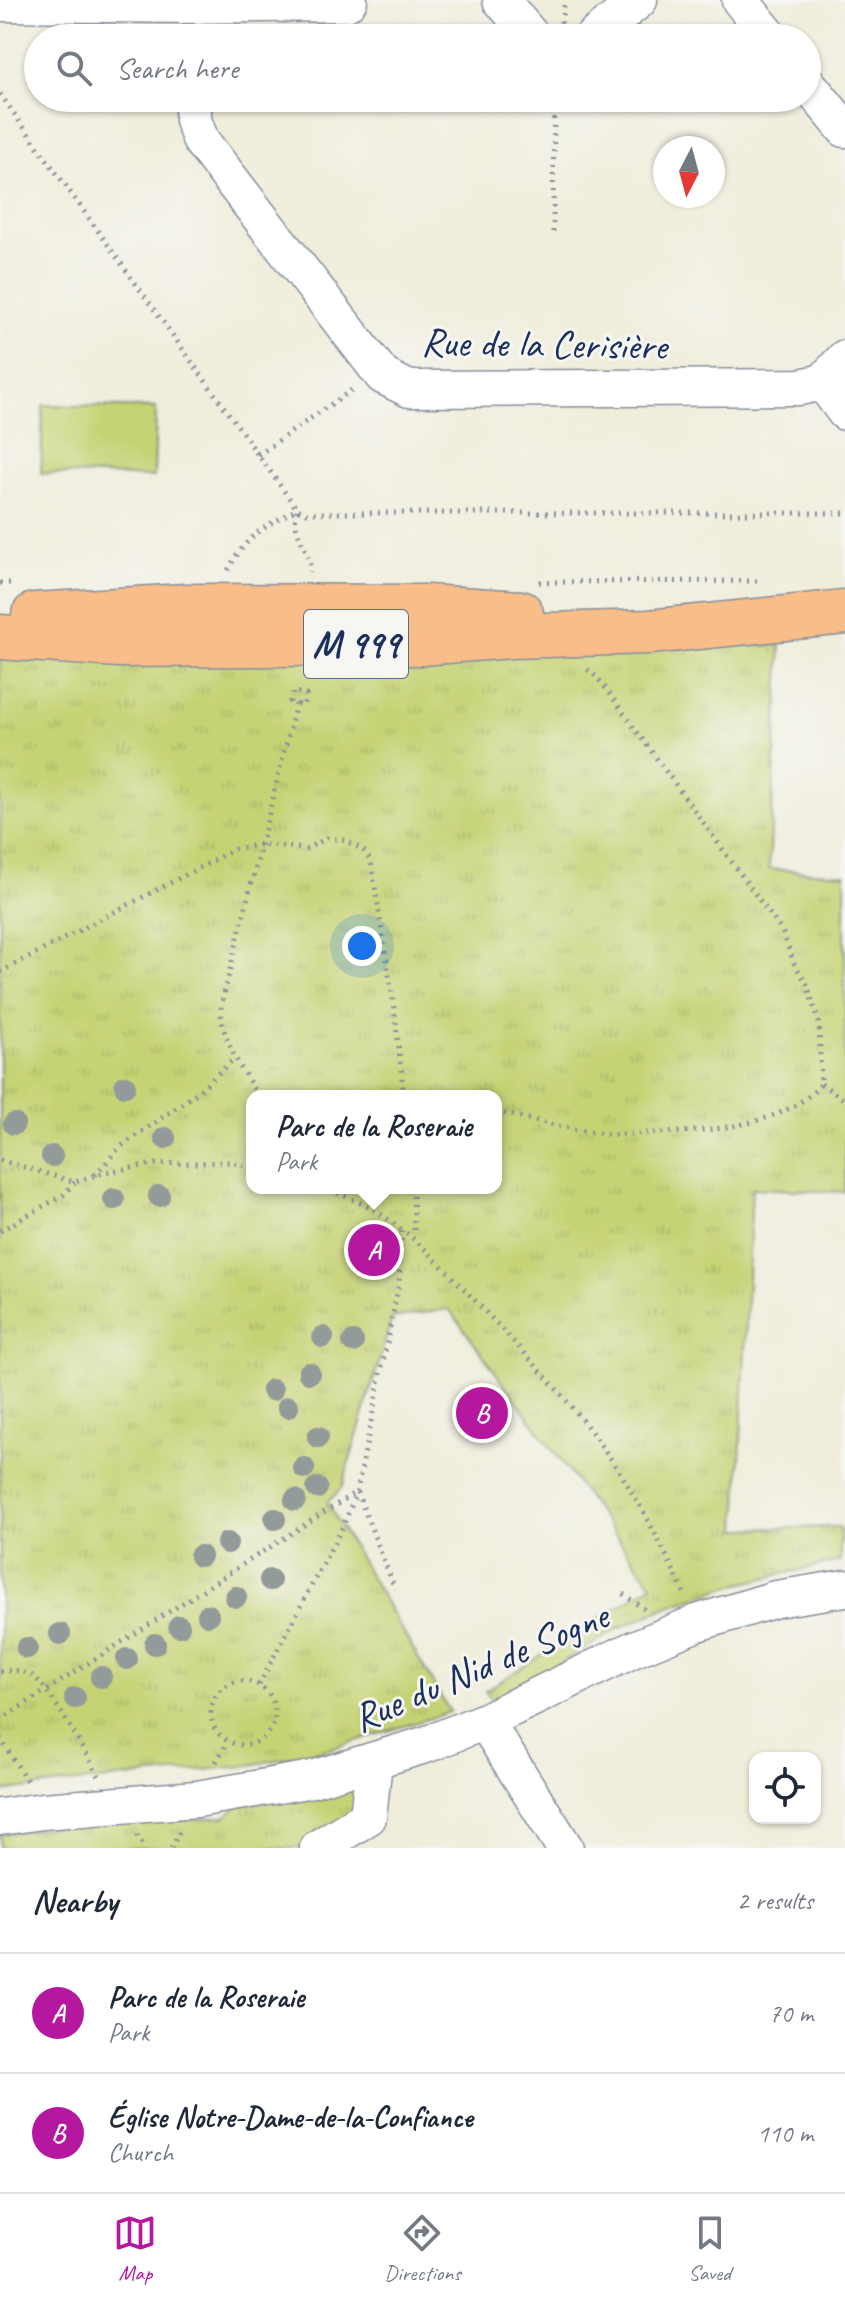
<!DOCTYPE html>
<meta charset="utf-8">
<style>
:root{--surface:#fff;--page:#f6f6f7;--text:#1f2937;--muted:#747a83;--line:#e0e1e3;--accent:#b5179e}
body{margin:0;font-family:Caveat,sans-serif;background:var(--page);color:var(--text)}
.controls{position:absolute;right:24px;bottom:24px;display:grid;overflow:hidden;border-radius:16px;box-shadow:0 2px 6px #0004}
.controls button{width:72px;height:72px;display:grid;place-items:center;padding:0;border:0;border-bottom:2px solid var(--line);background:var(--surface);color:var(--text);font:40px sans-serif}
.compass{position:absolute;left:653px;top:136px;width:72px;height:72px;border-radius:50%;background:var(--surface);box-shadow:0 2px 6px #0004;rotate:186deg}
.you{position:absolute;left:362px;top:946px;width:28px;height:28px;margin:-20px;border:6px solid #fff;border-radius:50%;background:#1a73e8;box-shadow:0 0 0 12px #1a73e833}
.badge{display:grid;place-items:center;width:52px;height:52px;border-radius:50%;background:var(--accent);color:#fff;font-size:26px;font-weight:700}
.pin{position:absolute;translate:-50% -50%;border:4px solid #fff;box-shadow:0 2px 8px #0006}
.popup{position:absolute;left:246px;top:1090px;width:256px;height:104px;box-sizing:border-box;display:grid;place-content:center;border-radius:16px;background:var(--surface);filter:drop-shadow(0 2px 6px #0005);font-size:26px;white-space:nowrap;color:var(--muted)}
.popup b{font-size:30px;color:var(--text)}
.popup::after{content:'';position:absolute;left:50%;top:100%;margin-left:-16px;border:16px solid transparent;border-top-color:var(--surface)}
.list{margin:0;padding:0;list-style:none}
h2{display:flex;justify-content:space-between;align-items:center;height:104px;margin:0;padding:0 32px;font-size:34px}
h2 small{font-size:26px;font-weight:400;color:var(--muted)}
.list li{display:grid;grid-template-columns:52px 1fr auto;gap:24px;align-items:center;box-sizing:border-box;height:120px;padding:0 32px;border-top:2px solid var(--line)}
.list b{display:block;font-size:30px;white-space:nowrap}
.list p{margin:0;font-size:26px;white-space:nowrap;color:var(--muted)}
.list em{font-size:26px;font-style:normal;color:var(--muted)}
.icon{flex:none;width:44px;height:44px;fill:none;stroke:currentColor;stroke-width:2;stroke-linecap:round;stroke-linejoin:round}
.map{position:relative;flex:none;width:845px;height:1848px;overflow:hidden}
.search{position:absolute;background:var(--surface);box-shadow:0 2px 6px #0004;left:24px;right:24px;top:24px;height:88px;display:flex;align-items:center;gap:20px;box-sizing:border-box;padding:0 28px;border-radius:44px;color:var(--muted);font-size:30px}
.sheet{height:344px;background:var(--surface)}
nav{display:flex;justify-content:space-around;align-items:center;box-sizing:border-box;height:112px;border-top:2px solid var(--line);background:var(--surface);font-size:22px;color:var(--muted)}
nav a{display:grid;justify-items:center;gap:4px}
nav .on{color:var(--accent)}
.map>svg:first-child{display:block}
</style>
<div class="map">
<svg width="845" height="1848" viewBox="0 0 845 1848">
<defs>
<pattern id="grass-tufts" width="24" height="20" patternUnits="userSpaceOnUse" patternTransform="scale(2)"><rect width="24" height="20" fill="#c6d375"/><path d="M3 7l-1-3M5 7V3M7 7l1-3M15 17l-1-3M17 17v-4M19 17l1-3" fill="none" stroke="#aab568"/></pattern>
</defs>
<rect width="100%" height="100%" fill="#f6f6f2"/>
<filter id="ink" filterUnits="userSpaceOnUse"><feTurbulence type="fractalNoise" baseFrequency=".0125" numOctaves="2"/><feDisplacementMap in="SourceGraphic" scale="16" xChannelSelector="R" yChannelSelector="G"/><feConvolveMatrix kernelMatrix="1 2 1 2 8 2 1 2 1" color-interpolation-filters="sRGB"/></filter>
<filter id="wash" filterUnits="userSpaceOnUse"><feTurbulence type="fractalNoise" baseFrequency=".006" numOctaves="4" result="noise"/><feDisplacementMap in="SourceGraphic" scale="32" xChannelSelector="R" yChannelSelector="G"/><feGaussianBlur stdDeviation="1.8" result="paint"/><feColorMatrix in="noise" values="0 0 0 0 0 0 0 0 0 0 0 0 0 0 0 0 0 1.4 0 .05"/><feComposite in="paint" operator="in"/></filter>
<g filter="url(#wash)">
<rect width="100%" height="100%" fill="#f0eddb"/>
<path fill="url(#grass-tufts)" stroke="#70816a" stroke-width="2" fill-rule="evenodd" d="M781,645L769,869L845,874V1192L752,1188L737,1529L840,1527V1561L730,1586L666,1607L617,1629L542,1675L492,1700L485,1691L652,1585L449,1309L392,1318L342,1487L327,1503L450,1712L323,1751L245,1766L68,1783L0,1792V647ZM252,1096H496V1188H252Z
M354,1784L362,1811L301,1848H0V1834L138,1816L152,1822L224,1817L238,1806Z"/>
<path fill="#c6d375" stroke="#70816a" stroke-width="2" d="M43,405L156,408L154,477L41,473Z"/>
</g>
<g filter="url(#ink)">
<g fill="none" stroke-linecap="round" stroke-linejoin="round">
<g stroke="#868e9c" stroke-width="39">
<path id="minor" d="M501,0L533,38
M740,0L771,38
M0,3L191,5L346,3L349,0
M592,38L639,0
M807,83L845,129
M193,98V120L201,141L383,376L409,389L800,387L823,382L845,358
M823,382L845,412
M485,1721L565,1848
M0,1817L43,1811L197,1799L312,1779L428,1744L485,1721L634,1649L697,1623L776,1599L845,1588
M318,1848L368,1817L374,1762"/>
</g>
<g stroke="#868e9c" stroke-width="47">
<path id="major" d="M34,615L186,606L426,607L521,613
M0,637L119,645L421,643L511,636L649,632L845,612"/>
</g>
<path stroke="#868e9c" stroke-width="5" stroke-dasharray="2 6" stroke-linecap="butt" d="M561,23L565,0
M0,94L297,509L307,513H845
M553,232L554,98
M258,455L353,389
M297,510C290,534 312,549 310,572
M228,570C248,534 262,528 297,509
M539,582L761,581
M0,583H16
M0,972L235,849L262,844L306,849L327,838L345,840L363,850L371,861L394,1006L404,1096
M821,1084L845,1100
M403,1094L416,1096
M258,1096C242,1069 220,1039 221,1006L296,704L290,702L293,691L306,695L303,706L296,704
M496,1112C532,1119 569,1130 605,1134C619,1135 634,1134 648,1133C701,1132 784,1128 821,1084L819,1023L807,984L794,963L782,931L598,678L587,669
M0,1160L75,1182L106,1172L154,1164L232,1162L252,1168
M95,1175L120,1147L197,1093L235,1058
M322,1188C394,1209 431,1255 481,1307C525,1354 571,1401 608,1455C638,1498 662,1545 684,1593
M413,1188L414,1235
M0,1231L63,1195L75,1182
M357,1492L395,1589
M623,1594L647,1611
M0,1672C12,1670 20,1669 31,1675C49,1685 86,1755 99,1776
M211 1713a32 32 0 1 1 64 0a32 32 0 1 1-64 0Z
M259,1685L344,1524L357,1491L399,1283L402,1228
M0,1720L356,1492
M0,1738L27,1781
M216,1762L228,1741
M137,1835L145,1848
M171,1848L180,1831"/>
<use href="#minor" stroke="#fff" stroke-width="36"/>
<use href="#major" stroke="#f8bd89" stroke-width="44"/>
</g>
<g fill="#929b9a">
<circle cx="125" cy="1086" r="11"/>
<circle cx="14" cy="1124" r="11"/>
<circle cx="165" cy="1138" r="11"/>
<circle cx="52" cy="1156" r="11"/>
<circle cx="159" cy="1196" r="11"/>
<circle cx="114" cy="1199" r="11"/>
<circle cx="323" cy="1337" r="11"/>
<circle cx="353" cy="1342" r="11"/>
<circle cx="309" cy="1373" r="11"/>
<circle cx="272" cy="1390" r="11"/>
<circle cx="288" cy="1407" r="11"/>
<circle cx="318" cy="1437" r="11"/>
<circle cx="304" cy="1468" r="11"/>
<circle cx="317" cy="1488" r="11"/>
<circle cx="295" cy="1500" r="11"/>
<circle cx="275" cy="1519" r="11"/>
<circle cx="227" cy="1543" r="11"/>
<circle cx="200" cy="1556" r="11"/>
<circle cx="270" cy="1580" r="11"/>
<circle cx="236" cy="1597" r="11"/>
<circle cx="208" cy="1615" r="11"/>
<circle cx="179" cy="1626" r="11"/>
<circle cx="60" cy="1634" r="11"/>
<circle cx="155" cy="1644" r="11"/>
<circle cx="27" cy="1648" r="11"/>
<circle cx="127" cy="1659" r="11"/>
<circle cx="101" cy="1677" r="11"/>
<circle cx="75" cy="1698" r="11"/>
</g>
</g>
<g text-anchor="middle" stroke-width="6" stroke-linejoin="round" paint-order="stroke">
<rect fill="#f6f6f2" stroke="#5d6b8a" stroke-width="2" x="304" y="610" width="104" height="68" rx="6"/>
<g font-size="38" font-weight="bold" fill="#1b2f5e">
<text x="356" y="657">M 999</text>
</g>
<g font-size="40" fill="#1b2f5e" stroke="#f6f6f2">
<text transform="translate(544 343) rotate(1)" y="14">Rue de la Cerisière</text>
<text transform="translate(480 1666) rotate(-23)" y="14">Rue du Nid de Sogne</text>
</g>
</g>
</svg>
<div class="controls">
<button><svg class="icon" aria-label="locate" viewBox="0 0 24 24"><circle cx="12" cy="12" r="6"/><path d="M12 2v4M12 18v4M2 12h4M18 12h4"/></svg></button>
</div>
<svg class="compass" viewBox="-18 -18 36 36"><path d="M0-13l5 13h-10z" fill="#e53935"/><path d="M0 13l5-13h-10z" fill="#747a83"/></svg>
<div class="you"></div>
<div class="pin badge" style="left:374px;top:1250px">A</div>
<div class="popup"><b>Parc de la Roseraie</b>Park</div>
<div class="pin badge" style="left:482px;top:1413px">B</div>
<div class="search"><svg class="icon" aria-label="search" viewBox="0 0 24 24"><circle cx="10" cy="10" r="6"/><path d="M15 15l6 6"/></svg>Search here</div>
</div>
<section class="sheet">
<h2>Nearby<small>2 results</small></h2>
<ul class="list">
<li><span class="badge">A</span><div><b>Parc de la Roseraie</b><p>Park</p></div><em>70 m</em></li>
<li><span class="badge">B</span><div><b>Église Notre-Dame-de-la-Confiance</b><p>Church</p></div><em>110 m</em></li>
</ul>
</section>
<nav>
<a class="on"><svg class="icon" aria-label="map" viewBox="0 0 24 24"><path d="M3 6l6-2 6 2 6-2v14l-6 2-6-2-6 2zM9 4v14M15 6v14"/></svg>Map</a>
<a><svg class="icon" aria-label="directions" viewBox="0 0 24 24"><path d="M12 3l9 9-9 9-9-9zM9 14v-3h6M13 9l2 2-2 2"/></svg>Directions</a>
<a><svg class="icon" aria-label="saved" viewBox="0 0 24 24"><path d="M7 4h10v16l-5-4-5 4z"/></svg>Saved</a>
</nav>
